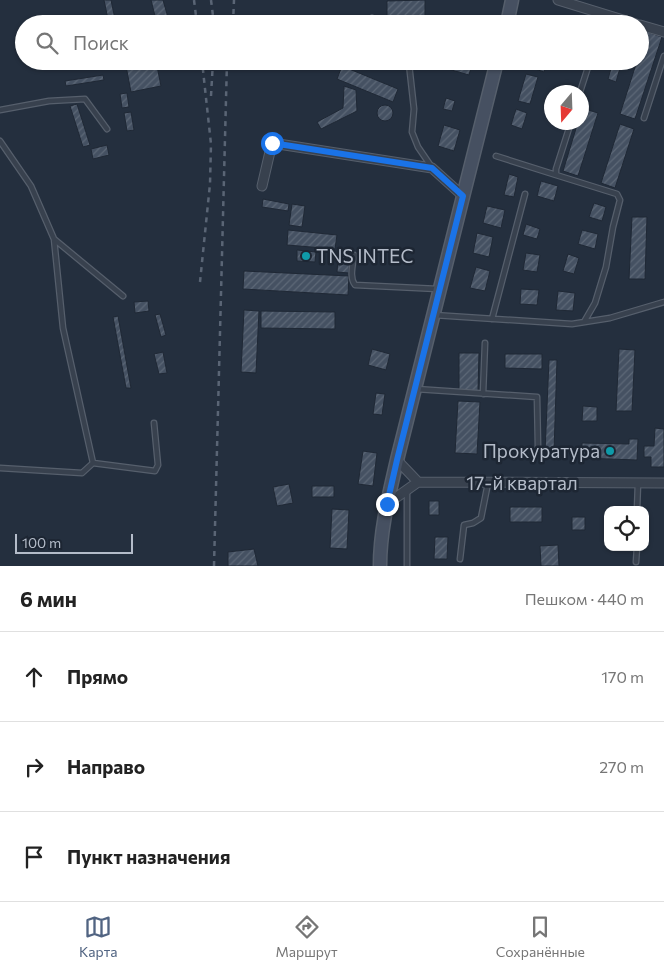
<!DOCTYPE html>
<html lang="ru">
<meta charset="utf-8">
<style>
:root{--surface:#fff;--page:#f6f6f6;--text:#222;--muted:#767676;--line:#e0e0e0;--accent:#516482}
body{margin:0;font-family:Commissioner,sans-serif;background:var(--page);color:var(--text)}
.controls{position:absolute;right:15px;bottom:15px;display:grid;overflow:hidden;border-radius:10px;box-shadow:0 1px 4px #0004}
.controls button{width:45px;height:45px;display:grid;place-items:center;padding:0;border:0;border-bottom:1px solid var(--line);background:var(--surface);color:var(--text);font:25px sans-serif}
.compass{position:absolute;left:544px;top:85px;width:45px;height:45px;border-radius:50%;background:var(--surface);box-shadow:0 1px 4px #0004;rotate:199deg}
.scale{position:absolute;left:15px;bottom:12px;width:118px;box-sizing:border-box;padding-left:5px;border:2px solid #b4bcc9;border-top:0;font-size:14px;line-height:18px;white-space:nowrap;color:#b4bcc9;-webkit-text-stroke:4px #1d2633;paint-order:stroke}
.stop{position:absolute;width:15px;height:15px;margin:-11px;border:4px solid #1a73e8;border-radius:50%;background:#fff}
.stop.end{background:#1a73e8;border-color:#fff;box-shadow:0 1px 5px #0008}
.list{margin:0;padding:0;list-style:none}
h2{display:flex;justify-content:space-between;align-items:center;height:65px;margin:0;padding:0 20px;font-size:21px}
h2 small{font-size:16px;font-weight:400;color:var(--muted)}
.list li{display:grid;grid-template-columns:32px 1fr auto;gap:15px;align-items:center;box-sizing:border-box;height:90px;padding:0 20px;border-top:1px solid var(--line)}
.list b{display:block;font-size:19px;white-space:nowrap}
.list em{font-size:16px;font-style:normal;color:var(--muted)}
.icon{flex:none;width:28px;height:28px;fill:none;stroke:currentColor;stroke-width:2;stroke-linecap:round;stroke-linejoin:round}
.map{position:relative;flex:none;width:664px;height:566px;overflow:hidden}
.search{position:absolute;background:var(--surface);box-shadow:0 1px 4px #0004;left:15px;right:15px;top:15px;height:55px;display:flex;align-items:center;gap:12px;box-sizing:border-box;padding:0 18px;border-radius:28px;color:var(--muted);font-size:19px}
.sheet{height:335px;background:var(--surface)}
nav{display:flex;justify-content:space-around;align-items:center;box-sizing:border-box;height:70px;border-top:1px solid var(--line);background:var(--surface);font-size:14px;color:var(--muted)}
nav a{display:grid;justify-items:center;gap:2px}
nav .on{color:var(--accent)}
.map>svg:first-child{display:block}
</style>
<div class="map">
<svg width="664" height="566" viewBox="0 0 664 566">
<defs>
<pattern id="building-hatch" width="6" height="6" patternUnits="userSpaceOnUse" patternTransform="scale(1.25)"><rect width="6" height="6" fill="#455162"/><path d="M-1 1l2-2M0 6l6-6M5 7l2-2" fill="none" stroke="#5d6877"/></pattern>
</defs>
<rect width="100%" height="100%" fill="#242f3e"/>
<path fill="url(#building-hatch)" stroke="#1f2835" d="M104,0H111L116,24H109Z
M151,0H163L169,21L157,24Z
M425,0V22L387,23V1Z
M647,32L662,37L635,119L620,114L637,61H640V51Z
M125,61H156L161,86L131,92Z
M450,61H473L469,75L448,69Z
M530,61H547L544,72L529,67Z
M612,65L620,68L616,82L608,79Z
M342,66L398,89L393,102L337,79Z
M526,74L538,77L530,104L518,101Z
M103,75L104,80L66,86L65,81Z
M344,86L356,90L357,111L321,129L317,122L343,108Z
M127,93L129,107L122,108L120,94Z
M446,98L455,101L452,111L443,109Z
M77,104L90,145L83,147L70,106Z
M377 113a8 8 0 1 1 16 0a8 8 0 1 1-16 0Z
M582,108L598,113L578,176L563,171L578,122H582Z
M516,109L527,113L522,129L511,125Z
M131,112L134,130L127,131L124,113Z
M620,124L634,129L615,188L601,183Z
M444,125L460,130L454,151L438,146Z
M107,145L109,155L93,159L91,149Z
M509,174L518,177L514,197L504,195Z
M541,181L558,186L554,201L537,196Z
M263,199L289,204L288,211L262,207Z
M594,203L606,207L602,221L589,217Z
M292,204L305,206L302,227L289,225Z
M487,206L505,210L501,228L483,223Z
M632,217H647L645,279H629Z
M526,224L540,229L537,239L523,235Z
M288,230L337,235L335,249L287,245Z
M582,230L598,234L595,249L578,244Z
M477,233L493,237L489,257L473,253Z
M339,249H350L349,273L337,272Z
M297,250L316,252L315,262L297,261Z
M526,253L540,255L537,272L523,270Z
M568,254L579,258L574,274L563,271Z
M476,267L490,271L485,291L470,288Z
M244,271L349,276L348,295L243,289Z
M521,289L539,290L537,305L520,304Z
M558,291L575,293L573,311L556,310Z
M148,301L149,311L135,313L134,302Z
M244,310L259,311L256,373L241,372Z
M261,311L335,312V329L261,328Z
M160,314L166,335L161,337L155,315Z
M118,316L131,388H126L113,317Z
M372,349L390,354L386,370L368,365Z
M619,349L635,350L632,411H616Z
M163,352L167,373L159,374L154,354Z
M459,353H479L478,391H459Z
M505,354H542V369L505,368Z
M549,360H557L554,452H545Z
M376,393L385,394L382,415L373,414Z
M458,401L480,402L477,454L455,453Z
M583,406L597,407V421H582Z
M655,428L664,429V467H651V457H644V446H654Z
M629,439H638L637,460L582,458V443L629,444Z
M363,451L377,453L373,486L358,484Z
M289,484L293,503L277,506L273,487Z
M312,486H334V497H312Z
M429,501H439V515H429Z
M510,507H542V522H510Z
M332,509L349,510L347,549L330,548Z
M572,517H585V530H572Z
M435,537H448L447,559H434Z
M558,545L559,566H541L540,546Z
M254,549L258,566H228V552Z"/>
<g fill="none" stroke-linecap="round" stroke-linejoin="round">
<g stroke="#565f6c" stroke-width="7">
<path id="lane" d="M372,18L378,24
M601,24L604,14
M407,61L409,64L414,109L412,132L418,147L431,166
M580,92L590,61
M0,110L49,101L85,99L107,129
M644,118L664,56
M571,122L556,169V175L617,194L620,200L613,227L606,267L595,303L584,322
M0,141L31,186L54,239L123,296
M496,156L556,175
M354,255C353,265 349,277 355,285L438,289
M434,315L572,324L610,318L664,302
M492,319L525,194
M416,389L537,397L538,447
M483,394L485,343
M93,463L155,471L158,465L154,423
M0,468L82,473L93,463L63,328L54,239
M407,492V566
M637,510L638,483
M460,559L464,525L473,523L481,518L488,483
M636,562L637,547"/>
</g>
<g stroke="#565f6c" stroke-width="11">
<path id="street" d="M558,0L636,24
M640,25L664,32
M262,186L272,143L432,168L463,196
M397,460L418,482
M387,504L418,482L664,483"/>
</g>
<g stroke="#565f6c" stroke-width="15">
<path id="secondary" d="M507,24L512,0
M380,566C380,530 389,495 397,460L497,61"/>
</g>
<use href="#lane" stroke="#38414e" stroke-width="4.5"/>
<use href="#street" stroke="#38414e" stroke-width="9"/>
<use href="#secondary" stroke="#465061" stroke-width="12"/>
<path stroke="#5a6575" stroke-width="2.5" stroke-dasharray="5 5" stroke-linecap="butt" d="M194,0L197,24
M211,0L214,24
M233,24L234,0
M211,96L213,61
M200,282L210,184L211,144L202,61
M214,566L227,61"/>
</g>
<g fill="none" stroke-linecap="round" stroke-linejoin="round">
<path stroke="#1a73e8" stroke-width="6" d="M272,143L432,168L463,196L397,460L387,504"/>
</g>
<g fill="#0f9aa8" stroke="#1d2633" stroke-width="2">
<circle cx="306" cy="256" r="5"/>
<circle cx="610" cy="451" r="5"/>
</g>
<g text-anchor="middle" stroke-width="5" stroke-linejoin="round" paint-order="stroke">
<g font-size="19" fill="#b4bcc9" stroke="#1d2633" text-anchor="start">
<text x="316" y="263">TNS INTEC</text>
<text x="600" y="458" text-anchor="end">Прокуратура</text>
</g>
<g font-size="19" fill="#b4bcc9" stroke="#1d2633">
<text x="522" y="490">17-й квартал</text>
</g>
</g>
</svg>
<div class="controls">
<button><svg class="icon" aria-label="locate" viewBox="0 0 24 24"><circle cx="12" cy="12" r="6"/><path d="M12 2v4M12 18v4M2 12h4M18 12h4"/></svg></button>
</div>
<svg class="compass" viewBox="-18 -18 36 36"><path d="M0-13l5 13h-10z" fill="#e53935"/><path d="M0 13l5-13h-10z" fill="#767676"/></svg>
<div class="scale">100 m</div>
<div class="stop" style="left:272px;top:143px"></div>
<div class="stop end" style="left:387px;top:504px"></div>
<div class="search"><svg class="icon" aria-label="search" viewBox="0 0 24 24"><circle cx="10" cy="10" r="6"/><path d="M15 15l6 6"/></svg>Поиск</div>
</div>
<section class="sheet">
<h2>6 мин<small>Пешком · 440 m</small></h2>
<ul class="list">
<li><svg class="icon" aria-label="ahead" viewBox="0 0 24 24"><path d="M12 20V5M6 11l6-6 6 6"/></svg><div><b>Прямо</b></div><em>170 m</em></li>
<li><svg class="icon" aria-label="right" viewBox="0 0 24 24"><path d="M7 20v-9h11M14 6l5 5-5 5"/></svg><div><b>Направо</b></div><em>270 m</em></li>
<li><svg class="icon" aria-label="arrive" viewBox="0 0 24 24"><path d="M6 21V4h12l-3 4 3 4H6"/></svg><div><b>Пункт назначения</b></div></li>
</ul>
</section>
<nav>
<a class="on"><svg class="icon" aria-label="map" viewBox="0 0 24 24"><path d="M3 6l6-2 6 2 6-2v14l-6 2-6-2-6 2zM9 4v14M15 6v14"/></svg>Карта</a>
<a><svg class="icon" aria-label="directions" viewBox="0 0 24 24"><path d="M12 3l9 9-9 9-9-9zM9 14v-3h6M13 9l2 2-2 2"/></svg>Маршрут</a>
<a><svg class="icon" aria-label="saved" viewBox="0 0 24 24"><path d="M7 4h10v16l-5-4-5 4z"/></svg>Сохранённые</a>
</nav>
